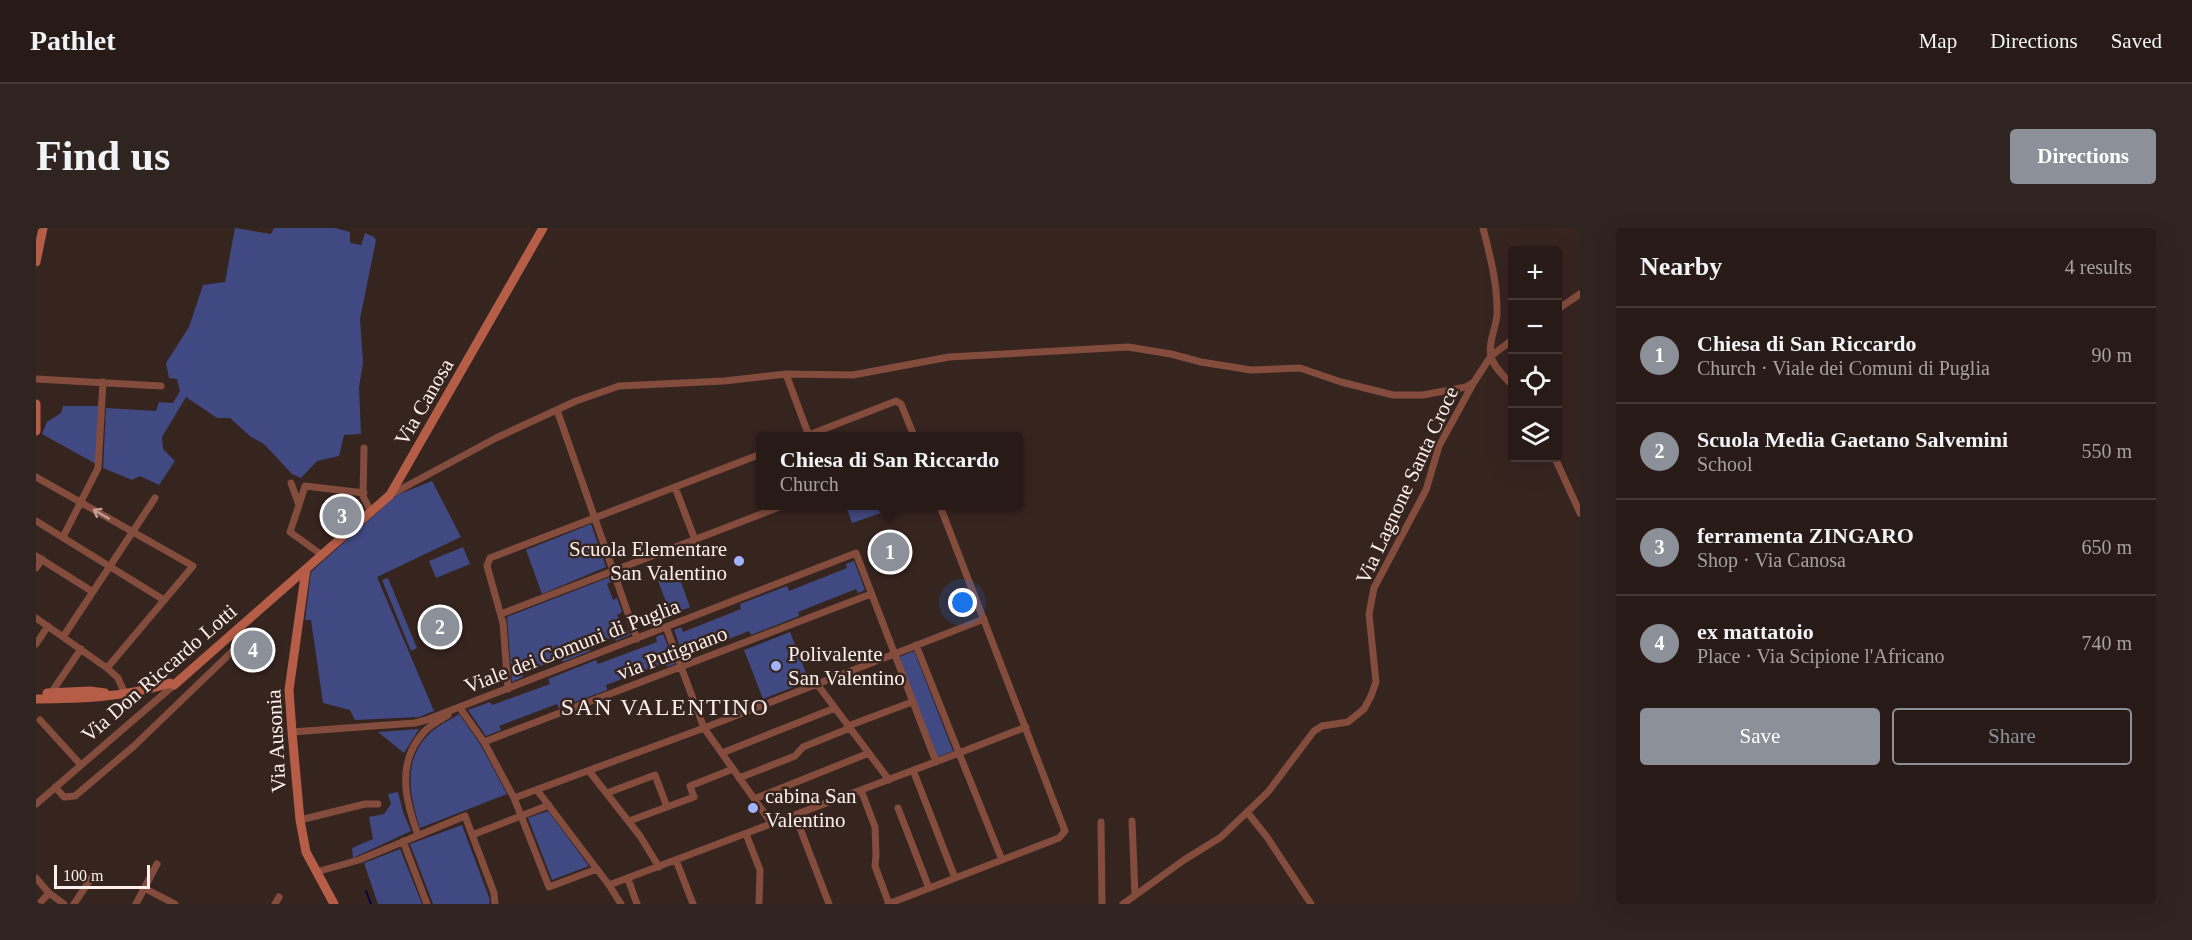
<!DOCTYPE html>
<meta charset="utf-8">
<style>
:root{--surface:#281b17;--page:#302420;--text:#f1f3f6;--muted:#a5a1a1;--line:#443936;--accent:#8c9099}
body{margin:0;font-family:Georgia,serif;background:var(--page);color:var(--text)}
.controls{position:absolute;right:18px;top:18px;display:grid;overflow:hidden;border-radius:6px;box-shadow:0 6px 24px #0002}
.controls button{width:54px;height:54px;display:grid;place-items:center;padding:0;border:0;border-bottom:2px solid var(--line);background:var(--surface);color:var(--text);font:30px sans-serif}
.scale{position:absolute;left:18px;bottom:15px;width:96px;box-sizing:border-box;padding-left:6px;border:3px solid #fdf0ec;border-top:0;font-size:16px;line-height:21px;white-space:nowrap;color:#fdf0ec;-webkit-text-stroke:4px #36241f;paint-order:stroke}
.you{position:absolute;left:927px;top:375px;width:21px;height:21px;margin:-15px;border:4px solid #fff;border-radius:50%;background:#1a73e8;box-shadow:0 0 0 9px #1a73e833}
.badge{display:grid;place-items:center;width:39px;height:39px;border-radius:50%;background:var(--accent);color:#fff;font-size:20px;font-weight:700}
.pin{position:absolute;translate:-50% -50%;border:3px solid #fff;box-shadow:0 2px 6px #0006}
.popup{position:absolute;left:720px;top:204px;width:267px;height:78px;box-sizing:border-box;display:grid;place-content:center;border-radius:6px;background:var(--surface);filter:drop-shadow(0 2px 4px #0005);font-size:20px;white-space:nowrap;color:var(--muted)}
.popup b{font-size:22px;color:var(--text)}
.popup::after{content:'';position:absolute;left:50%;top:100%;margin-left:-12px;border:12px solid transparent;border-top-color:var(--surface)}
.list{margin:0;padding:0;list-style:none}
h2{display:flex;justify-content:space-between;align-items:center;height:78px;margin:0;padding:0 24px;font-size:26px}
h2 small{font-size:20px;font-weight:400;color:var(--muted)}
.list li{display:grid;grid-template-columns:39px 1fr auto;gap:18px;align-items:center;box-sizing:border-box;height:96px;padding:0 24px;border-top:2px solid var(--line)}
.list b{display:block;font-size:22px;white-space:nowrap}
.list p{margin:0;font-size:20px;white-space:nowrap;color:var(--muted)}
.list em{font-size:20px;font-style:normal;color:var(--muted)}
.actions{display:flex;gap:12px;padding:18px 24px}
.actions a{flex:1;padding:14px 0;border:2px solid var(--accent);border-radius:6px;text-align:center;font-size:21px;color:var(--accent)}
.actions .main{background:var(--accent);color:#fff}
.icon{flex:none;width:33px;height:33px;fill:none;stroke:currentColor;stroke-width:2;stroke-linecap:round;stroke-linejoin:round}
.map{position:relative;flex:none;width:1544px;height:676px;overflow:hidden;border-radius:6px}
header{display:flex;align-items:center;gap:36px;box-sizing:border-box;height:84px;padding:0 30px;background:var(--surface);border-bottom:2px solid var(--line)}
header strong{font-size:28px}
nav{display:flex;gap:33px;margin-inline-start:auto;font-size:21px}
.intro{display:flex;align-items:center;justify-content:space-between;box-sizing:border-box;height:144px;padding:0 36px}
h1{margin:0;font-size:42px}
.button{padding:15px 27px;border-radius:6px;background:var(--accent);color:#fff;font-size:21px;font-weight:700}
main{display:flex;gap:36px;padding:0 36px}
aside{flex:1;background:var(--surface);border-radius:6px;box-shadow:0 6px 24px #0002}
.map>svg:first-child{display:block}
</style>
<header>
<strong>Pathlet</strong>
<nav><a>Map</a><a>Directions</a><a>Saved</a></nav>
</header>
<div class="intro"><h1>Find us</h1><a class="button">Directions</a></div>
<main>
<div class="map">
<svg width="1544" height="676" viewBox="0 0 1544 676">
<rect width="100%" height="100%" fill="#36241f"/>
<path fill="#404982" d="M199,0L235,6L238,0H299L314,4V15L325,17L329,5L338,9L340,12L324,91L327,135L323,159L325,206L308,207L303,228L281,233L265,250L256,246L228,216L215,209L194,190H181L150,169L126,209L127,221L139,233L123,257L104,248L96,252L67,240L70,180L120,183L123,174L137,175L144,163L141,151L133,150L130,135L153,99L167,57L189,54Z
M27,178H63L60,236L6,206L11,194L25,185Z
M396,253L425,309L341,349L398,483L383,489L319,492L314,482L287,475L275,392H269L275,344L361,267Z
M810,278H856L857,281L816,295Z
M555,296L570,339L506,366L490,322Z
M427,319L434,336L400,350L393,333Z
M818,333L829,362L822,365L820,361L762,384L763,388L715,407L713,403L655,426L657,429L649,433L638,402L645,399L647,404L705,381L704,376L751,358L753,363L811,340L810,336Z
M641,343L654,379L635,387L621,350Z
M574,349L576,353L571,356L577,372L581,370L586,384L581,387L588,403L592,402L594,407L580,413L578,409L553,418L554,423L527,434L525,430L486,445L487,449L476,454L471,389Z
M352,350L381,420L375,423L346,352Z
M754,404L773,453L727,471L708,422Z
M627,406L639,436L631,439L629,435L570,457L571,462L523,480L521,476L463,498L465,502L450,508L432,482L454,474L456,477L514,456L512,451L560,432L562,436L621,414L620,409Z
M878,423L917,523L901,529L863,429Z
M423,486L444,516L471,566L384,600C374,569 366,534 392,507C400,498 413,493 423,486Z
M383,501L368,525L342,504Z
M362,564L367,584L375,603L317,630L316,620L337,611L333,589L348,586L355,576L352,566Z
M512,583L553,638L516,652L492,590Z
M426,597L454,672L453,676H397L374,616Z
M364,621L386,676H342L328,635Z"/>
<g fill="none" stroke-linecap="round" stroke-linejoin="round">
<path stroke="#0b0043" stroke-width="2" d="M330,663L335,676"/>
<path stroke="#834c3d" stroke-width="7" d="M1447,0C1454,27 1462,58 1461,87C1460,100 1452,114 1455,128C1457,139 1469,149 1476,157
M1522,81L1544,66
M750,146L773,208
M0,151L125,158
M521,182L601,411
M770,208L860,173L865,176L878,208
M328,220L327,268L335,284
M1519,230L1544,285
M0,249L157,338L71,440
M255,255L263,277L254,304L286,327
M639,259L659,312
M354,267L460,210L540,173L583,158L688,153L750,146L817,147L913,129L1092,119L1135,126L1165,134L1215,142L1264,140L1305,154L1357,167H1387L1430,159L1438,154
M263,277L269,258L328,265
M0,293L128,372
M27,309L62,240L67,154
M0,328L57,364
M0,340L6,331
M465,386L746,278
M0,390L71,440L82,450L89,466
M630,399L668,500L736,596
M27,409L119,270
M0,416L12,398
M880,417L923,525L990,499
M781,456L853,552
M472,461L467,395L451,338L454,330L725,226
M15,465L45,421
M424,480L448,514L478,570L513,659L561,641
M4,492L45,537
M812,498L876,474
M256,504L379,495L390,492L820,325L900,534
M448,514L835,366
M686,525L799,480
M877,542L919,650
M553,543L604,608L623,639
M703,550L759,528L767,519L814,500
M19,559L28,569L39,568L98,518L206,414L198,405
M501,562L573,657L585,676
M825,562L839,599L840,627L839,638L853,676
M571,565L619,547L631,579
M478,570L668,500L948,391
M718,571L833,525
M0,576L138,457
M862,580L893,660
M1211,584L1231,609L1275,676
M759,587L793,676
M264,592L329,576H342
M593,593L658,569L654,558L697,541
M1096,593L1099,667
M1065,594L1066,676
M710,606L724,642L723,676
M382,607C369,572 360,534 388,504C394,497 404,492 412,487
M436,607L513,577
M367,613L391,676
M640,632L657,676
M280,644L323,632L429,588L458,665L459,676
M0,650L13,665L28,676
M592,651L601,676
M573,657L923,525L966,632
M108,660L139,676
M3,676L13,665
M38,676L58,646
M100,676L121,636
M239,676L243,669
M852,676L1023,610L1029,603L904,278
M1087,676L1148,632L1185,609L1232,564L1278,503L1286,498L1312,494L1328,481L1335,468L1340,454L1333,386L1338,360L1390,262L1403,218L1438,154L1455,128L1476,112"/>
<path stroke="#b55d47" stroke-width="9" d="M0,34L7,0
M0,176V203
M270,341L253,462L256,504L264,592L270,624L298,676
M11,465L54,463L69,465
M0,471C46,471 90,469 134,455L138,457L354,267L507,0"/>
</g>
<defs><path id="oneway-shaft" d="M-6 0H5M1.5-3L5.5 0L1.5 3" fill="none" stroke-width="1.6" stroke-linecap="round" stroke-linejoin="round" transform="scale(1.5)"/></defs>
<use stroke="#c09e94" href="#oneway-shaft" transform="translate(65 286) rotate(-150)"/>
<g fill="#a3b2fd" stroke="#36241f" stroke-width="2">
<circle cx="703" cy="333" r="6"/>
<circle cx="740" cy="438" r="6"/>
<circle cx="717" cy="580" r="6"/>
</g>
<g text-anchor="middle" stroke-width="5" stroke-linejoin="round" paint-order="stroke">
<g font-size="21" fill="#fdf0ec" stroke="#36241f">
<text transform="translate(388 174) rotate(-60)" y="7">Via Canosa</text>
<text transform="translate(1371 257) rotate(-65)" y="7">Via Lagnone Santa Croce</text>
<text transform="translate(536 418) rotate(-21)" y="7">Viale dei Comuni di Puglia</text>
<text transform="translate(636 425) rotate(-21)" y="7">via Putignano</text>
<text transform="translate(123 445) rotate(-41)" y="7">Via Don Riccardo Lotti</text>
<text transform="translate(240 513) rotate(-93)" y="7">Via Ausonia</text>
</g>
<g font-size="21" fill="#fdf0ec" stroke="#36241f" text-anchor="start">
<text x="691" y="328" text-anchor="end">Scuola Elementare<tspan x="691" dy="24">San Valentino</tspan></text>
<text x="752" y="433">Polivalente<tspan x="752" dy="24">San Valentino</tspan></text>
<text x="729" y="575">cabina San<tspan x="729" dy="24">Valentino</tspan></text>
</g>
<g font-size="24" letter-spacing="1.5" fill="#fdf0ec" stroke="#36241f">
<text x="629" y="487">SAN VALENTINO</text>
</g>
</g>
</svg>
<div class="controls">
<button>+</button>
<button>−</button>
<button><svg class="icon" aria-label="locate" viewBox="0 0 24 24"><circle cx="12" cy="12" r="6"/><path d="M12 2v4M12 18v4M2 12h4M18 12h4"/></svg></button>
<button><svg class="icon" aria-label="layers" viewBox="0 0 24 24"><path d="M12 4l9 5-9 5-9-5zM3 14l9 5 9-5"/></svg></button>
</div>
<div class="scale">100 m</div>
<div class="you"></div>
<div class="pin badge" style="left:854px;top:324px">1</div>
<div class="popup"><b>Chiesa di San Riccardo</b>Church</div>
<div class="pin badge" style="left:404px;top:399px">2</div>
<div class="pin badge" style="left:306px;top:288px">3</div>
<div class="pin badge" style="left:217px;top:422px">4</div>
</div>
<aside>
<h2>Nearby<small>4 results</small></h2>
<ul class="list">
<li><span class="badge">1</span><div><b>Chiesa di San Riccardo</b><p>Church · Viale dei Comuni di Puglia</p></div><em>90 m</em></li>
<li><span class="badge">2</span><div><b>Scuola Media Gaetano Salvemini</b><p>School</p></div><em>550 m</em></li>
<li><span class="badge">3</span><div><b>ferramenta ZINGARO</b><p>Shop · Via Canosa</p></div><em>650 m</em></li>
<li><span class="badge">4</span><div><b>ex mattatoio</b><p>Place · Via Scipione l'Africano</p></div><em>740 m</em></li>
</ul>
<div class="actions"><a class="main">Save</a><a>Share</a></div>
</aside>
</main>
